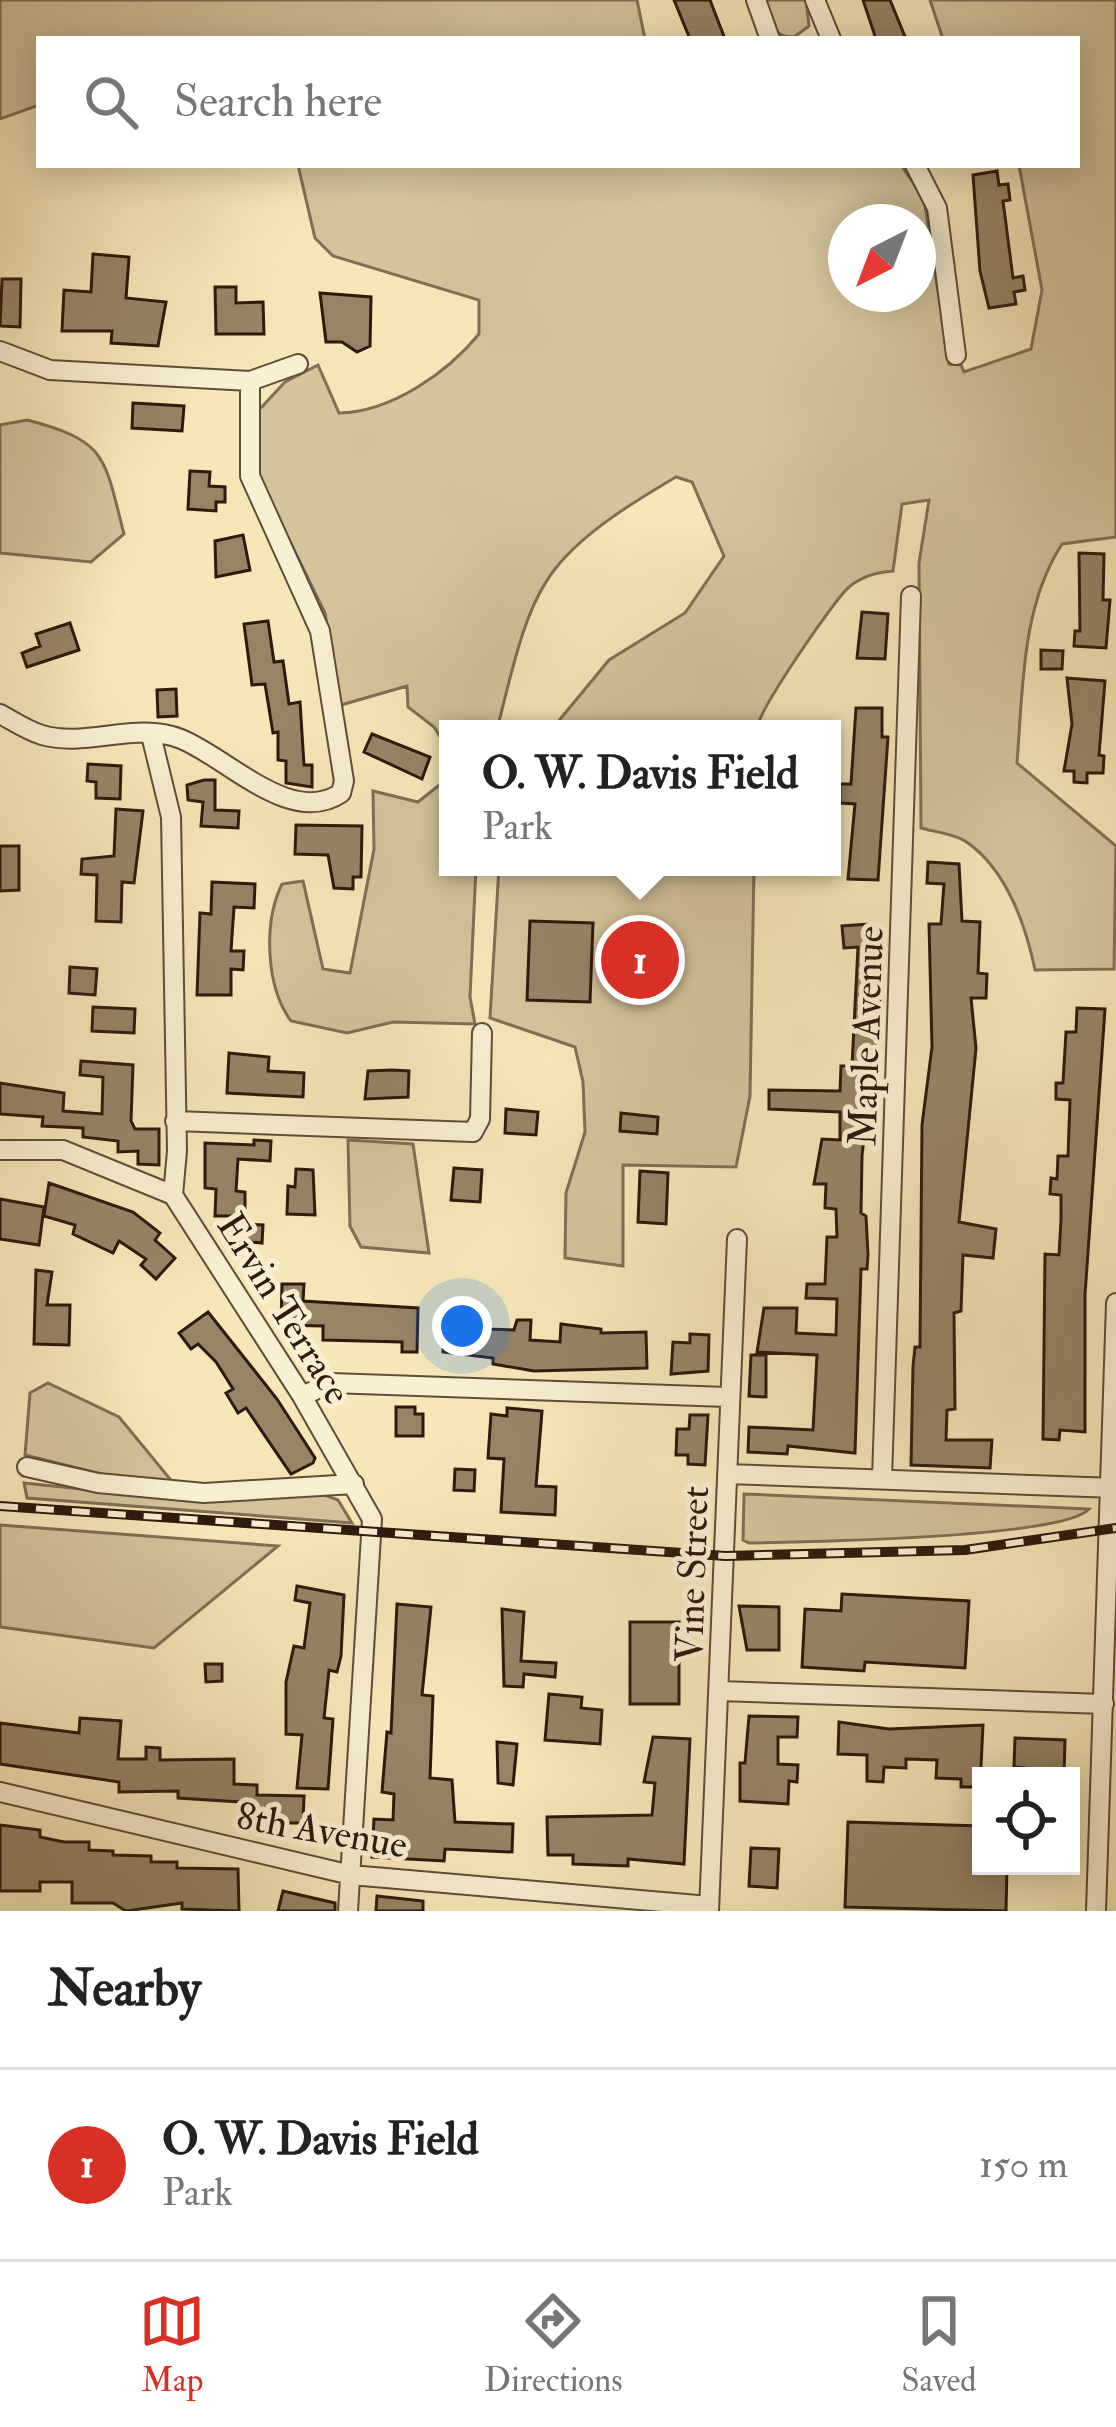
<!DOCTYPE html>
<style>
:root{--surface:#fff;--page:#f2f2f2;--text:#222;--muted:#767676;--line:#e0e0e0;--accent:#d93025}
body{margin:0;font-family:"IM FELL Double Pica",serif;background:var(--page);color:var(--text)}
.controls{position:absolute;right:36px;bottom:36px;display:grid;overflow:hidden;border-radius:0px;box-shadow:0 6px 30px #0003}
.controls button{width:108px;height:108px;display:grid;place-items:center;padding:0;border:0;border-bottom:3px solid var(--line);background:var(--surface);color:var(--text);font:60px sans-serif}
.compass{position:absolute;left:828px;top:204px;width:108px;height:108px;border-radius:50%;background:var(--surface);box-shadow:0 6px 30px #0003;rotate:222deg}
.you{position:absolute;left:462px;top:1326px;width:42px;height:42px;margin:-30px;border:9px solid #fff;border-radius:50%;background:#1a73e8;box-shadow:0 0 0 18px #1a73e833}
.badge{display:grid;place-items:center;width:78px;height:78px;border-radius:50%;background:var(--accent);color:#fff;font-size:39px;font-weight:700}
.pin{position:absolute;translate:-50% -50%;border:6px solid #fff;box-shadow:0 3px 12px #0006}
.popup{position:absolute;left:439px;top:720px;width:402px;height:156px;box-sizing:border-box;display:grid;place-content:center;border-radius:0px;background:var(--surface);filter:drop-shadow(0 3px 9px #0005);font-size:39px;white-space:nowrap;color:var(--muted)}
.popup b{font-size:45px;color:var(--text)}
.popup::after{content:'';position:absolute;left:50%;top:100%;margin-left:-24px;border:24px solid transparent;border-top-color:var(--surface)}
.list{margin:0;padding:0;list-style:none}
h2{display:flex;justify-content:space-between;align-items:center;height:156px;margin:0;padding:0 48px;font-size:51px}
h2 small{font-size:39px;font-weight:400;color:var(--muted)}
.list li{display:grid;grid-template-columns:78px 1fr auto;gap:36px;align-items:center;box-sizing:border-box;height:192px;padding:0 48px;border-top:3px solid var(--line)}
.list b{display:block;font-size:45px;white-space:nowrap}
.list p{margin:0;font-size:39px;white-space:nowrap;color:var(--muted)}
.list em{font-size:39px;font-style:normal;color:var(--muted)}
.icon{flex:none;width:66px;height:66px;fill:none;stroke:currentColor;stroke-width:2;stroke-linecap:round;stroke-linejoin:round}
.map{position:relative;flex:none;width:1116px;height:1911px;overflow:hidden}
.search{position:absolute;background:var(--surface);box-shadow:0 6px 30px #0003;left:36px;right:36px;top:36px;height:132px;display:flex;align-items:center;gap:30px;box-sizing:border-box;padding:0 42px;border-radius:0px;color:var(--muted);font-size:45px}
.sheet{height:348px;background:var(--surface)}
nav{display:flex;justify-content:space-around;align-items:center;box-sizing:border-box;height:168px;border-top:3px solid var(--line);background:var(--surface);font-size:33px;color:var(--muted)}
nav a{display:grid;justify-items:center;gap:6px}
nav .on{color:var(--accent)}
.map>svg:first-child{display:block}
</style>
<div class="map">
<svg width="1116" height="1911" viewBox="0 0 1116 1911">
<rect width="100%" height="100%" fill="#f6e7b9"/>
<filter id="stains"><feTurbulence type="fractalNoise" baseFrequency=".00167" numOctaves="4"/><feColorMatrix values="0 0 0 0 .2 0 0 0 0 .09 0 0 0 0 .02 0 0 0 .5 -.17"/></filter>
<radialGradient id="worn" r=".72"><stop offset=".6" stop-color="#630" stop-opacity="0"/><stop offset="1" stop-color="#630" stop-opacity=".3"/></radialGradient>
<path fill="#d4c49c" stroke="#806e55" stroke-width="3" fill-rule="evenodd" d="M0,0H637L645,39H39V105L0,119Z
M766,0H806L809,26L794,37C770,38 769,18 766,0Z
M930,0H1116V537L1062,544C1021,607 1023,690 1017,763L1116,846L1114,969L1035,970C1026,926 1007,871 968,843C956,834 935,832 921,828L919,563L929,500L902,504L893,571C878,572 861,577 849,587C834,600 757,712 757,729H552L609,660L685,613L724,556L692,482L676,477C635,501 584,532 555,569C522,611 511,678 497,729H448V749L434,727L408,707L407,686L341,705L325,613L256,472L258,411L285,382L318,365L339,413C391,412 447,373 479,334V300L333,256L315,238L298,165H901L924,199L949,364L961,365L964,372L1031,349L1042,290L1019,165H1077V39H943ZM846,222H918V294H846Z
M27,420C108,441 104,457 124,534L91,562L0,553V425Z
M448,778V867H476L470,997L475,1024L393,1022L347,1033L291,1021C266,987 263,923 282,884L303,881L323,969L350,973L374,849L373,791L418,802Z
M499,867H754L750,1096L736,1167L623,1165V1266L565,1258L566,1193L585,1132L583,1082L575,1047L490,1018Z
M348,1140L413,1144L429,1253L361,1247L350,1226Z
M48,1383L119,1417L175,1485L122,1479L25,1455L30,1393Z
M24,1483L196,1501L322,1494L338,1500L352,1523L27,1498Z
M744,1494L1089,1509C1063,1538 801,1542 749,1543L743,1540Z
M0,1525L278,1546L154,1648L0,1627Z"/>
<path fill="#968467" stroke="#2d190e" stroke-width="3" d="M674,0H710L725,39H690Z
M863,0H890L906,39H876Z
M997,171L999,185L1008,184L1010,200L1003,201L1013,278L1023,276L1025,290L1014,292L1016,304L989,308L980,271L973,175Z
M93,254L129,257L126,298L166,302L158,346L111,343L112,331H62L64,290L91,292Z
M2,279H21L20,327L0,326Z
M215,287H236V303L263,302L264,334H216Z
M320,293L371,297L370,346L357,352L342,342H326Z
M133,403L184,406L182,431L132,428Z
M190,471L210,472L209,486L225,487V502H216V511L188,509Z
M243,535L250,570L216,577L215,541Z
M1079,553L1104,554L1103,600H1110L1106,648L1074,646L1075,631H1080Z
M862,612L888,614L885,659L857,658Z
M268,621L274,662L283,661L289,704L300,702L304,765H312V787L286,783V761L278,760V732L273,733L265,684L252,685L244,624Z
M70,623L79,650L27,667L22,653L40,646L36,634Z
M1041,650L1063,651L1062,669H1041Z
M1067,678L1105,681L1099,755L1104,756L1103,773H1087V783L1074,782V771H1064L1072,724Z
M176,689L177,716L158,717L157,690Z
M856,708H882V737H888L878,880L848,879L855,804L840,803V784H851Z
M372,734L430,757L422,779L364,752Z
M88,764L121,766L120,799L96,798V782L87,781Z
M204,780H215V810L239,811L238,828L201,826L203,802L188,800L187,785Z
M116,809L143,811L134,883L122,882L121,922L96,921L97,875L81,874L82,859L114,856Z
M296,825L362,826L361,877H353V889L334,888L328,855L295,854Z
M0,846H19V890L0,891Z
M928,862L959,864L962,921L980,922L978,973L987,974L986,998H971L976,1048L959,1222L996,1229L993,1258L963,1255L961,1311L954,1313L955,1409L947,1410L946,1440H992L990,1468L911,1465L913,1366L915,1347H920L922,1125L932,1047L929,924H941L944,884L927,883Z
M212,882L255,884L254,908L234,907L231,951H244L243,970L231,969V995H197L200,913L211,914Z
M530,921L593,923L590,1002L527,1000Z
M869,924L880,997L873,1085H868L870,1137H864L862,1156L861,1213L866,1216L868,1255L867,1269H861L855,1453L788,1446L787,1454L748,1452L749,1427L813,1430L817,1355L757,1352L764,1308H797L796,1333L836,1335L837,1299L806,1298L807,1284H825L827,1237H837L836,1209L825,1208L826,1184H814L822,1139L840,1140V1112L769,1109V1090L840,1091L841,1066H852L858,947L844,948L842,926Z
M70,967L97,969L95,995L69,993Z
M93,1007L135,1009L134,1033L92,1031Z
M1077,1008L1105,1009L1085,1295V1432L1060,1430L1059,1440L1043,1439L1045,1254L1059,1255L1061,1220V1195L1050,1194L1051,1178L1057,1179L1058,1156H1068L1070,1100L1056,1099V1083H1063L1066,1032H1076Z
M229,1053L269,1057L268,1071L304,1073L303,1097L227,1093Z
M81,1061L133,1065L131,1121L135,1129H159V1165L138,1164V1151L118,1152V1141L83,1137V1128L42,1126L43,1117L0,1114V1083L64,1093L63,1111L102,1114L103,1077L80,1075Z
M392,1070L409,1071L408,1097L365,1099L368,1071Z
M506,1109L538,1112L536,1135L505,1133Z
M621,1113L658,1117L657,1134L620,1131Z
M254,1140L271,1141L270,1161L238,1159L236,1191L245,1192V1224L263,1225L262,1243L231,1240L232,1216H215L216,1189L205,1188V1143L254,1145Z
M454,1168L482,1170L480,1202L451,1200Z
M296,1169L313,1170L315,1215L287,1214L288,1186L295,1187Z
M640,1171L668,1173L666,1224L638,1222Z
M49,1183L133,1212L160,1233L155,1240L175,1258L156,1279L141,1265L146,1259L119,1241L113,1253L73,1234L75,1225L44,1216Z
M0,1199L44,1207L39,1245L0,1239Z
M36,1270L52,1272L47,1305H70L69,1345L34,1344Z
M282,1284H304L303,1301L418,1308L417,1352H402V1342L323,1340V1326L281,1325Z
M208,1312L277,1399L315,1458L313,1463L291,1474L246,1408L238,1413L226,1393L233,1389L216,1362L198,1344L191,1349L179,1333Z
M517,1320H531L530,1340L560,1342L561,1324L601,1329V1333L646,1332L647,1368L534,1371L493,1364V1358L443,1352L444,1322L486,1323L485,1329L514,1330Z
M690,1334L709,1335L708,1371L671,1374L673,1342L690,1343Z
M751,1355H766V1397L749,1396Z
M396,1407H415V1414H423V1436H396Z
M507,1408L542,1411L536,1486L556,1487L555,1515L501,1512L504,1459L488,1458L491,1414L507,1416Z
M690,1415H708L705,1465L688,1464V1455H676L677,1429H689Z
M455,1469L475,1470L474,1491L454,1490Z
M297,1586L344,1595L341,1656L337,1672L329,1670L324,1718L333,1719L328,1789L297,1788L302,1735L286,1734V1682L294,1646L304,1648L310,1603L295,1600Z
M842,1594L969,1601L965,1668L865,1662L864,1671L802,1667L805,1609L841,1611Z
M397,1604L431,1607L422,1695L433,1696L430,1778L452,1780L455,1822L513,1824L512,1852L445,1849L444,1861L372,1857L374,1819L393,1820L394,1794L382,1792L387,1732L391,1733Z
M739,1606L779,1607V1650H747Z
M502,1609L524,1612L521,1661L556,1663L555,1677L524,1674L523,1687L504,1686Z
M630,1622H679V1704H630Z
M205,1664H222V1681L206,1682Z
M549,1694L582,1697L581,1708L602,1710L600,1744L545,1740Z
M749,1716L798,1717L797,1737H778V1764L798,1765L797,1782L789,1781L788,1804L740,1801V1763H745Z
M80,1718L121,1721L118,1759H146V1747L160,1748V1760L234,1759V1784L257,1785V1795L304,1796L303,1823H240V1802L178,1798V1791L119,1792V1782L0,1764V1723L79,1733Z
M839,1722L889,1729L983,1725L980,1787H961V1779L936,1778L937,1760L906,1759V1768L884,1767L883,1782L867,1781V1755L838,1754Z
M653,1737L690,1739L684,1864L628,1859V1866L573,1864V1855H548L547,1817L652,1815L655,1783L644,1782Z
M1015,1738L1065,1740L1064,1776H1025V1768L1014,1767Z
M497,1742L517,1744L513,1785L498,1783Z
M848,1822L981,1826V1866H1007L1006,1911L845,1907Z
M0,1825L40,1830V1837L64,1842H89V1850L113,1851V1855L151,1856V1862H177V1868L238,1869L239,1911L182,1909V1903L126,1911L113,1903H72V1882H40V1891H0Z
M751,1848L779,1849L777,1888L749,1886Z
M283,1891L335,1903V1911H278Z
M377,1896L423,1901V1911H376Z"/>
<g fill="none" stroke-linecap="round" stroke-linejoin="round">
<g stroke="#5f4c39" stroke-width="22">
<path id="minor" d="M756,0L770,39
M815,0L831,39
M915,165L937,208L956,355
M0,351L50,370L250,381L298,364
M0,714C13,721 28,731 42,735C87,748 136,721 181,739C228,758 291,827 341,793L344,781L320,631L250,476V381
M151,735L171,817L177,1151L173,1195
M175,1121L473,1132L480,1119L482,1033
M0,1150H63L173,1195L302,1396L372,1519L348,1911
M302,1396L331,1383L727,1397
M27,1467L98,1483L204,1493L354,1484
M727,1474L1116,1488
M882,1479L911,596
M720,1691L1104,1704
M0,1792L351,1875L709,1906
M709,1911L737,1239
M1096,1911L1116,1303"/>
</g>
<use href="#minor" stroke="#f9efd2" stroke-width="18"/>
<g stroke="#2d190e" stroke-width="10">
<path id="rail" d="M0,1506L726,1556L965,1550L1116,1528"/>
</g>
<use href="#rail" stroke="#f9efd2" stroke-width="6" stroke-dasharray="18" stroke-linecap="butt"/>
</g>
<g text-anchor="middle" stroke-width="10" stroke-linejoin="round" paint-order="stroke">
<g font-size="39" fill="#2d190e" stroke="#f9efd2">
<text transform="translate(865 1036) rotate(-88)" y="14">Maple Avenue</text>
<text transform="translate(285 1308) rotate(58)" y="14">Ervin Terrace</text>
<text transform="translate(691 1574) rotate(-88)" y="14">Vine Street</text>
<text transform="translate(322 1829) rotate(10)" y="14">8th Avenue</text>
</g>
</g>
<rect width="100%" height="100%" filter="url(#stains)"/>
<rect width="100%" height="100%" fill="url(#worn)"/>
</svg>
<div class="controls">
<button><svg class="icon" aria-label="locate" viewBox="0 0 24 24"><circle cx="12" cy="12" r="6"/><path d="M12 2v4M12 18v4M2 12h4M18 12h4"/></svg></button>
</div>
<svg class="compass" viewBox="-18 -18 36 36"><path d="M0-13l5 13h-10z" fill="#e53935"/><path d="M0 13l5-13h-10z" fill="#767676"/></svg>
<div class="you"></div>
<div class="pin badge" style="left:640px;top:960px">1</div>
<div class="popup"><b>O. W. Davis Field</b>Park</div>
<div class="search"><svg class="icon" aria-label="search" viewBox="0 0 24 24"><circle cx="10" cy="10" r="6"/><path d="M15 15l6 6"/></svg>Search here</div>
</div>
<section class="sheet">
<h2>Nearby<small></small></h2>
<ul class="list">
<li><span class="badge">1</span><div><b>O. W. Davis Field</b><p>Park</p></div><em>150 m</em></li>
</ul>
</section>
<nav>
<a class="on"><svg class="icon" aria-label="map" viewBox="0 0 24 24"><path d="M3 6l6-2 6 2 6-2v14l-6 2-6-2-6 2zM9 4v14M15 6v14"/></svg>Map</a>
<a><svg class="icon" aria-label="directions" viewBox="0 0 24 24"><path d="M12 3l9 9-9 9-9-9zM9 14v-3h6M13 9l2 2-2 2"/></svg>Directions</a>
<a><svg class="icon" aria-label="saved" viewBox="0 0 24 24"><path d="M7 4h10v16l-5-4-5 4z"/></svg>Saved</a>
</nav>
